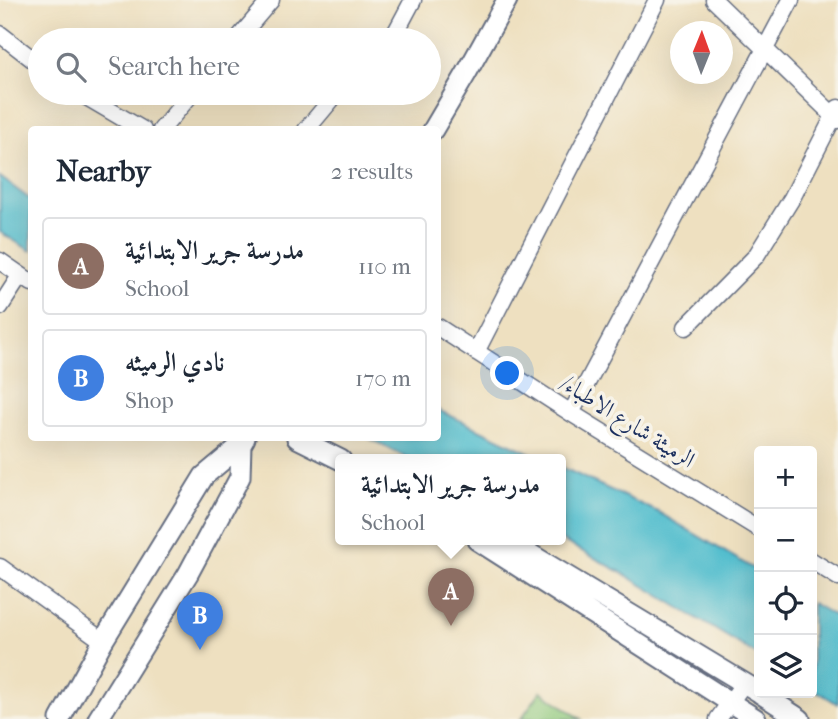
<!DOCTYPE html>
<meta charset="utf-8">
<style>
:root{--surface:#fff;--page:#f2f2f3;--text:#1f2937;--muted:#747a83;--line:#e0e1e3;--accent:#1a73e8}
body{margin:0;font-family:"IM FELL French Canon",Amiri,serif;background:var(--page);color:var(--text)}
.controls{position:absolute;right:21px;bottom:21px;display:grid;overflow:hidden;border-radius:7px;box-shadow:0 7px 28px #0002}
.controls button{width:63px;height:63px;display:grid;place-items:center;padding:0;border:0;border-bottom:2px solid var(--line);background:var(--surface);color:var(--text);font:35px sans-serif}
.compass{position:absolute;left:670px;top:21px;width:63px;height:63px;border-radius:50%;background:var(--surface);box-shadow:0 7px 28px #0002;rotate:1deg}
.you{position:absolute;left:508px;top:374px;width:24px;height:24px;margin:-18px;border:5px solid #fff;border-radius:50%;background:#1a73e8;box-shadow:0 0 0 10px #1a73e833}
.badge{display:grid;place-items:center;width:46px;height:46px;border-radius:50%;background:var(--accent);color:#fff;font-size:23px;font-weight:700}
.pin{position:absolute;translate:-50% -58px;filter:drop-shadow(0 2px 4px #0008)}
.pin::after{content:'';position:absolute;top:37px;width:24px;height:21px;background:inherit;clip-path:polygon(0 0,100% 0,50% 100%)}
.popup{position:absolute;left:335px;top:454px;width:231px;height:91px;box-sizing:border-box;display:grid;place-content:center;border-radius:7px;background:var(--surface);filter:drop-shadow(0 2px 5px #0005);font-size:23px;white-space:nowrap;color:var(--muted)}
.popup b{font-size:26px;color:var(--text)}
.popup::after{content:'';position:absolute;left:50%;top:100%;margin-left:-14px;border:14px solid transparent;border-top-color:var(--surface)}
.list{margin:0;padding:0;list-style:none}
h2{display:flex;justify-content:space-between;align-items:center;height:91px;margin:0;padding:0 28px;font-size:30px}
h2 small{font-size:23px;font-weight:400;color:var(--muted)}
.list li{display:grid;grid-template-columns:46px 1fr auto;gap:21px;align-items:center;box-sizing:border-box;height:98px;margin:0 14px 14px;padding:0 14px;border:2px solid var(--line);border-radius:7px}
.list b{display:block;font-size:26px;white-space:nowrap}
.list p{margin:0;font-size:23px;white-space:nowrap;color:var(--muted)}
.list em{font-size:23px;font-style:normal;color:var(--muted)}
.icon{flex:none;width:38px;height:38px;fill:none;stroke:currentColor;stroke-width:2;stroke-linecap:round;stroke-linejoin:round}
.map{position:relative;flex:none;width:838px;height:719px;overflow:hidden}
.search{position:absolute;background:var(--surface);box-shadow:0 7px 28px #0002;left:28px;top:28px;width:413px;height:77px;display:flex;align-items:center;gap:18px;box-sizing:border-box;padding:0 24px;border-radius:38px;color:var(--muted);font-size:26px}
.panel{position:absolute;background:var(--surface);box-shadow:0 7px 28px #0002;left:28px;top:126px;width:413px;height:315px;border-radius:7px}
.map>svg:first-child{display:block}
</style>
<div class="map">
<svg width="838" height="719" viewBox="0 0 838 719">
<rect width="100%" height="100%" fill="#f7f3e8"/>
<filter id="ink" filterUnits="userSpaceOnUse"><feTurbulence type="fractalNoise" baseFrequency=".0143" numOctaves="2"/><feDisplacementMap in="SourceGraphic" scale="14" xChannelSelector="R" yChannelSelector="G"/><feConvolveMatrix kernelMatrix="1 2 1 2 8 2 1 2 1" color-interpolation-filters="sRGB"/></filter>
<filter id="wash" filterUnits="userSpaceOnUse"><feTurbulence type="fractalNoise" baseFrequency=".00686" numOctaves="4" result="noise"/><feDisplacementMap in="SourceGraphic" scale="28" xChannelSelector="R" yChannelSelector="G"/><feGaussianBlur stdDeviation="1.57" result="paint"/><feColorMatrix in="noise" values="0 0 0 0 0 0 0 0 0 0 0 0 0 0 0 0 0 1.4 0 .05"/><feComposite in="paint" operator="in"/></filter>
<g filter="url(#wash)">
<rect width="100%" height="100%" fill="#eee0c0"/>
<path fill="#8fc97c" stroke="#557c6d" stroke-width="2" d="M541,691L581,719H521Z"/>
<path fill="#52bece" stroke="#367696" stroke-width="2" d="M0,177L31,200V251L0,232Z
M438,410L545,460H411L369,438H438Z
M561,467L658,512L759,572V656L619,571L561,540Z
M812,603L838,618V704L812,688Z"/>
</g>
<g filter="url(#ink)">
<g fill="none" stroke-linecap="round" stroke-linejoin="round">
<g stroke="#656d80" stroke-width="19">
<path id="minor" d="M714,0L838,120
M0,34L40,65
M237,40L271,0
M389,40L397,30L413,0
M80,93L143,130
M161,130L192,93
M306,130L337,93
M0,261L32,283
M0,307L20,276
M438,327L571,413L759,529
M686,327L756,256L792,198L838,108
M476,352L657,0
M571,413L791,0
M812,561L838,577
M0,567L103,641
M718,719L744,683"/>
</g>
<g stroke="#656d80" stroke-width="23">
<path id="major" d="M433,130L466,74L507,0
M297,438L341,460
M477,540L756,719
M502,540L527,552L759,692
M760,693L800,719
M60,719L103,641L204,476L241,445L245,438
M98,719L188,574L240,477L241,445"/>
</g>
<use href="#minor" stroke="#fff" stroke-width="16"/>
<use href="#major" stroke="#fff" stroke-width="19"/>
</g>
</g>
<g text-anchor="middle" stroke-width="7" stroke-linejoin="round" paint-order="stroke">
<g font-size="23" fill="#1b2f5e" stroke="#f7f3e8">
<text transform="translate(628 421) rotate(32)" y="8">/الرميثة شارع الاطباء</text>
</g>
</g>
</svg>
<div class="controls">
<button>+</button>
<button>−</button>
<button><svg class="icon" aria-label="locate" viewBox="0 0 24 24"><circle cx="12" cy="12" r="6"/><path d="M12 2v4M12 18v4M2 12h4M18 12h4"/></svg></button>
<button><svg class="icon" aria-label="layers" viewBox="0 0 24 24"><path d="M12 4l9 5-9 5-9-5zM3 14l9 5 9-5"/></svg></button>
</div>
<svg class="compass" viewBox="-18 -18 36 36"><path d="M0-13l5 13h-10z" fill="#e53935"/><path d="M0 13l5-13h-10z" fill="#747a83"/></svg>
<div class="you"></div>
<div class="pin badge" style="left:451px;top:626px;background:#8d6e63">A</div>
<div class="popup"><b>مدرسة جرير الابتدائية</b>School</div>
<div class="pin badge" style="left:200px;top:650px;background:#3f7fe0">B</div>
<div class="search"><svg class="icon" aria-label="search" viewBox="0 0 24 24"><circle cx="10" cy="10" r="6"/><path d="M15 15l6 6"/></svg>Search here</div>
<section class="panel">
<h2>Nearby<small>2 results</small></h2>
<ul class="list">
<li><span class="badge" style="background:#8d6e63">A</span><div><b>مدرسة جرير الابتدائية</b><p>School</p></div><em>110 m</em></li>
<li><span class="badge" style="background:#3f7fe0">B</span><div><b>نادي الرميثه</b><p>Shop</p></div><em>170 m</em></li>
</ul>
</section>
</div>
